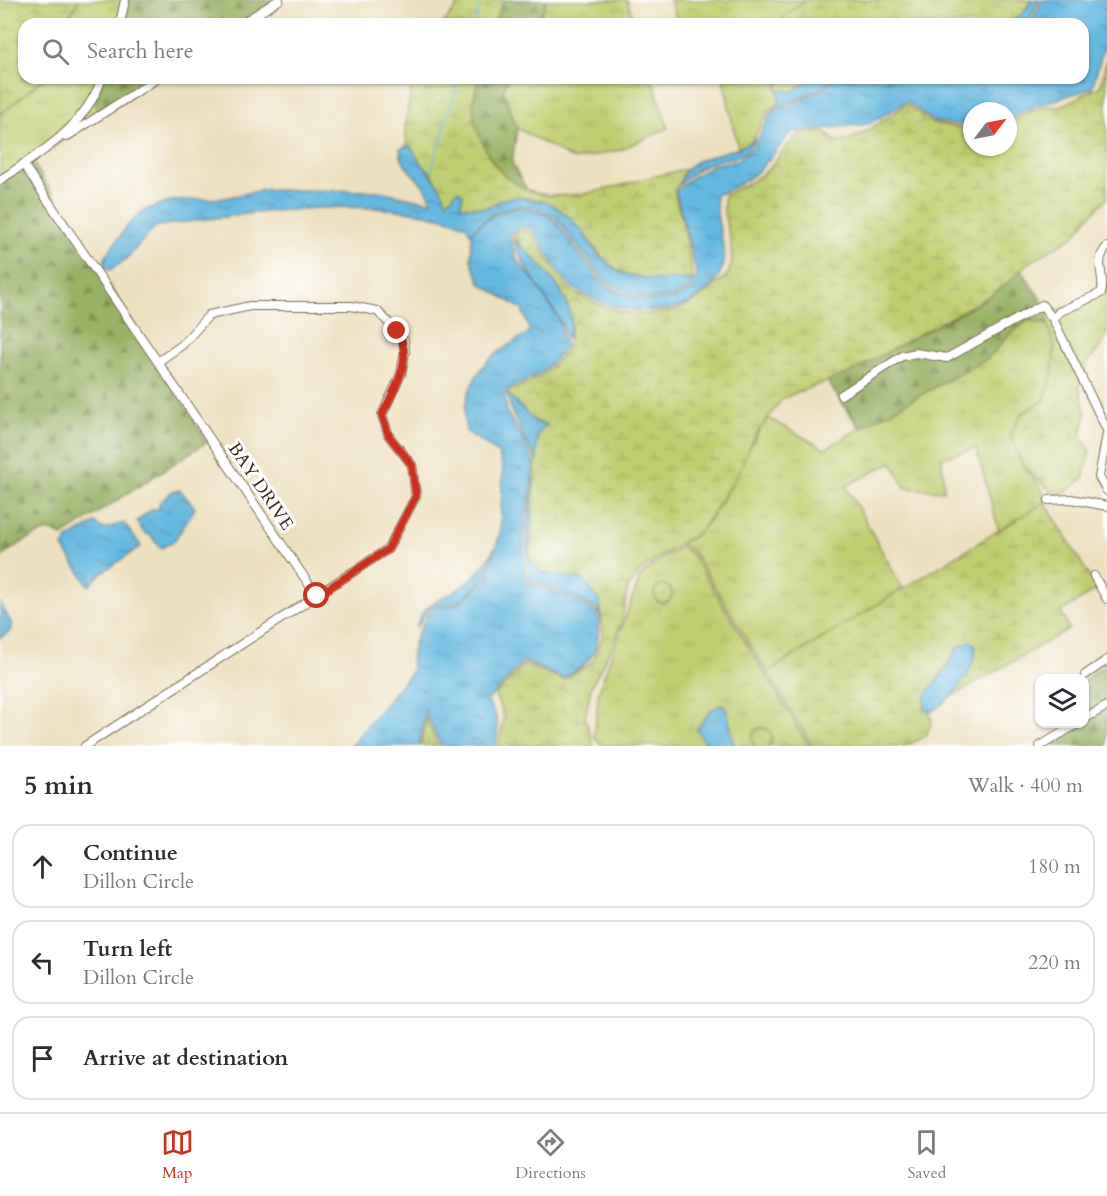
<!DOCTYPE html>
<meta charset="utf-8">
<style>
:root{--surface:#fff;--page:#f2f2f3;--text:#2b2b33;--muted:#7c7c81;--line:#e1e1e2;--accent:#c8321e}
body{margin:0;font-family:Cardo,serif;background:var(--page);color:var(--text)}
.controls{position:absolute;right:18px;bottom:18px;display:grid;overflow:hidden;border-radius:12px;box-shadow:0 2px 4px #0004}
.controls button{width:54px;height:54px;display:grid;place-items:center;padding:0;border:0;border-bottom:2px solid var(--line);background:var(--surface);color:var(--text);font:30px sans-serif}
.compass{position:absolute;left:963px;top:102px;width:54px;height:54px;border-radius:50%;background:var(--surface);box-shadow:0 2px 4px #0004;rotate:58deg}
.stop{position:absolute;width:18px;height:18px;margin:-14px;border:4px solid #c8321e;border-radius:50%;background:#fff}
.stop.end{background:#c8321e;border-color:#fff;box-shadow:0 2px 6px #0008}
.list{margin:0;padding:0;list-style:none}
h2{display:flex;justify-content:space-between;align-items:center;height:78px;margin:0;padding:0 24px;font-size:26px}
h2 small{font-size:20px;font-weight:400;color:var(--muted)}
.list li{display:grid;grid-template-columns:39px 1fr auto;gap:18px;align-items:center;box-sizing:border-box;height:84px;margin:0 12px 12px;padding:0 12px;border:2px solid var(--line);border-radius:18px}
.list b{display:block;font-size:22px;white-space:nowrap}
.list p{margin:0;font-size:20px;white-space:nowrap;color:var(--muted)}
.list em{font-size:20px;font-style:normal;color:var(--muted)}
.icon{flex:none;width:33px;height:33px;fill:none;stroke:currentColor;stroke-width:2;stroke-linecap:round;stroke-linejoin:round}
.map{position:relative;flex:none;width:1107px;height:746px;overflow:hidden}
.search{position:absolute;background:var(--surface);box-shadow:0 2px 4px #0004;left:18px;right:18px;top:18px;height:66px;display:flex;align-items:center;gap:15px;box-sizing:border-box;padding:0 21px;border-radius:18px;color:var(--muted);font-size:22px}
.sheet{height:366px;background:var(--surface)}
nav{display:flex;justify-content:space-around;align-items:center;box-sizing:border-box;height:84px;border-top:2px solid var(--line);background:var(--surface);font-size:16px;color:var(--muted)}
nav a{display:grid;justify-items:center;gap:3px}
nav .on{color:var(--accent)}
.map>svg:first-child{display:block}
</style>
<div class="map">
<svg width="1107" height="746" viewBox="0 0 1107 746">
<defs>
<pattern id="grass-tufts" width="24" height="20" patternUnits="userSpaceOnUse" patternTransform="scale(1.5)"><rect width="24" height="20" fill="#c0ce71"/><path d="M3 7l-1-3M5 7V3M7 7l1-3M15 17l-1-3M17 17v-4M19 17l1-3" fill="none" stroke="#a6b161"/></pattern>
<pattern id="forest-firs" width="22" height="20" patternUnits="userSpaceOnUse" patternTransform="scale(1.5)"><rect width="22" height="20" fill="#98b163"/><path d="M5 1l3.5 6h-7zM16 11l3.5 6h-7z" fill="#7d9051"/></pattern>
<pattern id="wetland-marsh" width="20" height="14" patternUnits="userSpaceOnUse" patternTransform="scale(1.5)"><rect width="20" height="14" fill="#c0ce71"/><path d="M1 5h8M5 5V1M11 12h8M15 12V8" fill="none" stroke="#a6b161"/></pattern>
<pattern id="water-ripples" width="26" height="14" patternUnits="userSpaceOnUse" patternTransform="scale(1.5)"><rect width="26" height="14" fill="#64b8e0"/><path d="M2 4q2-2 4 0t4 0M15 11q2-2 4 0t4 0" fill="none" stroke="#5496b5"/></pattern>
</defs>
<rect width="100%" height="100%" fill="#fff"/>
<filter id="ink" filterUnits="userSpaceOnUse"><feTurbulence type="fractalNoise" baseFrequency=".0167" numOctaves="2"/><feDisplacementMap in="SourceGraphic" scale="12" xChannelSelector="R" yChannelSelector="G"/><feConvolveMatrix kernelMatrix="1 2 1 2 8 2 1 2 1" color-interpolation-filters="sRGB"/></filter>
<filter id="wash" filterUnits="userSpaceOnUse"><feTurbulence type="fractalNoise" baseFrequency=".008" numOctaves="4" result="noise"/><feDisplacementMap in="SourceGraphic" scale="24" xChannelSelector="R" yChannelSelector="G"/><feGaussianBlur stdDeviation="1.35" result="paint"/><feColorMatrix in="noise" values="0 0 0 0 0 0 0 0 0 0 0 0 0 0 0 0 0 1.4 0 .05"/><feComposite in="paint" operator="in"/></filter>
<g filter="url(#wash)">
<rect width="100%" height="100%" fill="#ede0be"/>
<path fill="url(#grass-tufts)" stroke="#7e7c48" stroke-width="1.5" d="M79,0H128L123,24H64Z
M546,0H627L635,24H534L544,9Z
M670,0H805L784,18L783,24H707L706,21L700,24H678Z
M44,78H103L100,116L0,182V115Z
M508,78H652L668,128L620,150L574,160L517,128L503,90Z
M723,78H780L777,87L780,102C776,106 772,109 769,112C756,126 760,142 738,148Z
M1029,320L1048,325L1054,344L1053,372L1044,401L1021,414L1024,467L1042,489L1046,503L999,531L976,448L942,458L944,491L905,488L892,462L846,486L903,589L767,672L694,553L683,545H678C686,541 696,536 701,530C731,497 742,452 768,418L825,449L932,386L987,359L1010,334Z
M681,547L692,554L809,746H601L594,736L599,690L640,577L660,559Z"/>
<path fill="url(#forest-firs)" stroke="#6a6e40" stroke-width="1.5" d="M128,0H274L238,24H123Z
M504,0H546L544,9L534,24H493Z
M103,78H157L100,116L95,105Z
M479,78H508L503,90L517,128L512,163L527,190C498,181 473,136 473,106C473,97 477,87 479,78Z
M32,161L207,442L62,536L49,530C30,537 14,545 0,559V182Z
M1021,269L1049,313L1048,325L1029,320L1010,334L987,359L860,428L826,380C857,370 884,353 913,338C951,318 992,301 1021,269Z
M1107,664V702L1084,716V679Z
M1107,709V746H1056L1053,741Z"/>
<path fill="url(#wetland-marsh)" stroke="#7e7c48" stroke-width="1.5" d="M0,0H79L64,24H24V78H44L0,115Z
M462,0H504L493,24H443Z
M805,0H916L934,3L949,0H1032L1024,12L1008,24H783V18Z
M1107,58V198L1086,220L1074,236L1024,266L1009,282L989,296L849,373L783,398L756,434L736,477L700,532L659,557L640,572L628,588L621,623L613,644L591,687L585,718L594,746H498L504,717L495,695L525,664L563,680L593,662L603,635L600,602L579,578C560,577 538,577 528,558L538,434L545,424C531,422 513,405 507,392C538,380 549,373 569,346C567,336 572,331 571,321C571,311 566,301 561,292L512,235L521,230L531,232C543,250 554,273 570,289C574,293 580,295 585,298C618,315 657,321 691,303C705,295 714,284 727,276L732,263L731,241L724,214V195C741,187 762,178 774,163C782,152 789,143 799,134L824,131C827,134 831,139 835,140C853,147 891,113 907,104L932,123L972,130V147H1008V124L1028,112L1046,106L1059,107L1101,86Z
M413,78H479C477,87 473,96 473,105C472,122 483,147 492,161C538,229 626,177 689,169L674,191L685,230L693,279C683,283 671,280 661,280C586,280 597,219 540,200C529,197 515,197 504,199C497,201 490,209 483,209C475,208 467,207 460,206L463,195L455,193L447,203L432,173L419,162L411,147L407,146L405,127Z
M780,78H811L792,92L778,89Z
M1107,285V338L1089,361L1079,386L1086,415L1081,434L1090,451L1083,479L1058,497L1024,467L1010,436L1021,414L1044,401C1050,383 1056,365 1054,345C1052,334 1045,325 1049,313L1087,301Z
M1045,502L1097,589L1061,612L1069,629L951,697C960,681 978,664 975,644L959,646C949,661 926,693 925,709L929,712L932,721L926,736L906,746H812L767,672Z
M426,718L438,746H421Z"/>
<path fill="#c0ce71" stroke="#7e7c48" stroke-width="1.5" d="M654 594a9 9 0 1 1 18 0a9 9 0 1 1-18 0Z
M752 738a10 10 0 1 1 20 0a10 10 0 1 1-20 0Z"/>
<path fill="url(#water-ripples)" stroke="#50717f" stroke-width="1.5" d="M1032,0H1039L1027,23L1008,24L1024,12Z
M1042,0H1107V37L1092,88L1027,109L1008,121V111H972V127L933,121L907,101L869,124L791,132C764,166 757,179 716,195C713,215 729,254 723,267C700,324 618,318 575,289C560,279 543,245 533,229L521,227L509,234L517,260L535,282L558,319L566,345C545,374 535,377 504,391L507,413L523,439L534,465L523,534L526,582L575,599L597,613C602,649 594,663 562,678L524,661L487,701C498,716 500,728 495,746H441L425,711L419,746H351L412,671C409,646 419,628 433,608L457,605L488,578L500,532L503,468L498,453L466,431C460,406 472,375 491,358C503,348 518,340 530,331L522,309L481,284L471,260L472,231L494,215L520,207L552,217L601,281L619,292L649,300L673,299L691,290L697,276L676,191L688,180L712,165L738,160L753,149L771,113L820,91L836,78H1083V24H1030Z
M811,78H833L819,89L773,109L780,102L778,89L792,92Z
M756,138C744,162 732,155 712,162C701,166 688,176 680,184C684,150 737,157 756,138Z
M407,146L411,147C423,169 439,179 447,202L458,190L463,195L460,206L485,208L504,199L517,197L550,203L569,217L582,230L598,255L621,273L655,280L693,279L689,288L672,297L650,298L621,289L603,279L554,215L521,205L493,213L470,233L466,225C373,192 253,213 157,226C140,239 130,262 109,270L104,266L106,255L128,225L143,211L170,201L225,198L263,190H297L378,191L431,202C430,182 400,172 400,149Z
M514,240C537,259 585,305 567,338C555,301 525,276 514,240Z
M507,393L536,423L546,425L538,434L536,462C526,438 511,418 507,393Z
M534,477L529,558C539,580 564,574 584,580L600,602L601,624L599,611L576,597L529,580L526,533Z
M180,490L195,508L174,541L161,548L150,535L144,533L137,521L152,509H159V503L173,491Z
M95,523L103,529L124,523L141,546L100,574L89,586L63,547L67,539Z
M494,548L486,576L464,598L456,603L431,606L416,628C421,601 447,599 464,585C475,576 489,561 494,548Z
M0,603L12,624L10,631L0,638Z
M971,641L975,644C978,669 951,702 930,712L925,709V696L946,670L959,646Z
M723,704L728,714L734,746L706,745L697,729L711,710Z"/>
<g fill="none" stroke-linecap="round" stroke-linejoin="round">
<path stroke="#64b8e0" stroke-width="1.5" d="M474,24L481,0
M431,172L459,78"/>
</g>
</g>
<g filter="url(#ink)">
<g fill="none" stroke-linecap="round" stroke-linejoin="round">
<g stroke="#796a56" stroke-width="10">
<path id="minor" d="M120,24L125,0
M241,24L279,0
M66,137L158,78
M23,164L317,596
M0,180C41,153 85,127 102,78
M1053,319L1059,312L1101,293C1107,278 1092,263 1107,247
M841,395L902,356L916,353L947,358L1042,305L1053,319L1107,430
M1107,434L1099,477L1107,491
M1049,500L1071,499L1107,506
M1094,576L1107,599
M1085,675L1107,660
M1084,719L1107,706
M85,746L388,549L416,496L412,465L389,436L382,415L401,374L405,352L404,341L397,331L377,311L351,306H250L209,315L182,345L159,361
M1040,746L1077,724"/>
</g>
<use href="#minor" stroke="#fff" stroke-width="8"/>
</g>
</g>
<g fill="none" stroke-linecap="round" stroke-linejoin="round" filter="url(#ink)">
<path stroke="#c8321e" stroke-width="8" d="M317,596L388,549L416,496L412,465L389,436L382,415C395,388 415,358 397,331"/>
</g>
<g text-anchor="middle" stroke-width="6" stroke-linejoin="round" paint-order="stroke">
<g font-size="18" fill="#3b2a1e" stroke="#fff">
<text transform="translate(261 486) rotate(56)" y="6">BAY DRIVE</text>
</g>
</g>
</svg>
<div class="controls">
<button><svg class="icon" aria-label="layers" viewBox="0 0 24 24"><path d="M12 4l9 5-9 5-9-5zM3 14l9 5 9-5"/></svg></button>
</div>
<svg class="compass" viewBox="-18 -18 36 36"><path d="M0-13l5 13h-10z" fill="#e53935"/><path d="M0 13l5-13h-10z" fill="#7c7c81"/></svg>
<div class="stop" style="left:317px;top:596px"></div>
<div class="stop end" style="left:397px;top:331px"></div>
<div class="search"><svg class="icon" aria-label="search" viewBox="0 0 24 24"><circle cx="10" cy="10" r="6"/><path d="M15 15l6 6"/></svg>Search here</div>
</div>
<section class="sheet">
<h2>5 min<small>Walk · 400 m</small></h2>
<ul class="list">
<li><svg class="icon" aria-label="ahead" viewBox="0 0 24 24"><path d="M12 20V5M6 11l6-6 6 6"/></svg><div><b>Continue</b><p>Dillon Circle</p></div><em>180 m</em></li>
<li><svg class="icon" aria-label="left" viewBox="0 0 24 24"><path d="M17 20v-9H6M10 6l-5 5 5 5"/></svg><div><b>Turn left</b><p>Dillon Circle</p></div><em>220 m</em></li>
<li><svg class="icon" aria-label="arrive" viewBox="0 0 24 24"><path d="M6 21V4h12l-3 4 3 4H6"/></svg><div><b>Arrive at destination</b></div></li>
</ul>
</section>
<nav>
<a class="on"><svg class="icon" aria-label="map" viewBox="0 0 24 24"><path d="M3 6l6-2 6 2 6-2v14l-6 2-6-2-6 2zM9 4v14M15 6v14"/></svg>Map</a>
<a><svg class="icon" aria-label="directions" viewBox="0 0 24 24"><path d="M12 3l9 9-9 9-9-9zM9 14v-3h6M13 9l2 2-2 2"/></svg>Directions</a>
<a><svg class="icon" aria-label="saved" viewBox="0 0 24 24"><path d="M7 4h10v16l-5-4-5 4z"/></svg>Saved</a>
</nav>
